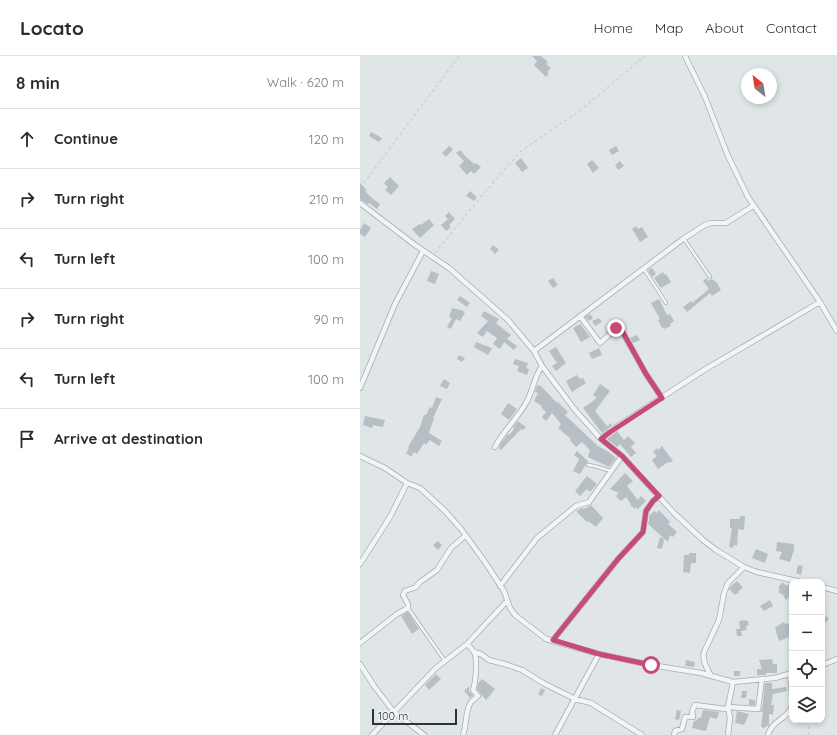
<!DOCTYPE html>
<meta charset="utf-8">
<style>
:root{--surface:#fff;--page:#f2f2f3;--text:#2b2b33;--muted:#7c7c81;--line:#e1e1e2}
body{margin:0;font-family:Quicksand,sans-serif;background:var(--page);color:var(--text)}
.controls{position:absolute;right:12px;bottom:12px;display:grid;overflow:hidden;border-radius:8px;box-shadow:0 2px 6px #0003}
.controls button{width:36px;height:36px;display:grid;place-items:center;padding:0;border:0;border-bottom:1px solid var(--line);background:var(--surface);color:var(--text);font:20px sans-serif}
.compass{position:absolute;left:381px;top:12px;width:36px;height:36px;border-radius:50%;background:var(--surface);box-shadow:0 2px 6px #0003;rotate:330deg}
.scale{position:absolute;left:12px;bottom:10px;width:85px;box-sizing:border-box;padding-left:4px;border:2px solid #29353f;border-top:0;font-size:11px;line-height:14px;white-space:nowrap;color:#29353f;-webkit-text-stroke:3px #eff3f6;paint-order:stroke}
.stop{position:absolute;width:12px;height:12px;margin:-9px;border:3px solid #c84a78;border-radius:50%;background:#fff}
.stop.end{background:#c84a78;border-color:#fff;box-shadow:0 1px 4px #0008}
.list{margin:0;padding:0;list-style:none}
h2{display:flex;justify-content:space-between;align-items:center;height:52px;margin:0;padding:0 16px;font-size:17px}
h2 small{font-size:13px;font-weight:400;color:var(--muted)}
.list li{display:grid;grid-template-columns:26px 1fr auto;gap:12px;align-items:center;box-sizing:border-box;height:60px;padding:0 16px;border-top:1px solid var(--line)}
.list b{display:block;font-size:15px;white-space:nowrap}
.list em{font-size:13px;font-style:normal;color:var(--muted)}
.icon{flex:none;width:22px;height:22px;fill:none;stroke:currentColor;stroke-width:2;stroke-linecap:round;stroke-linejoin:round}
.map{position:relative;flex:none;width:477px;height:679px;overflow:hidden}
header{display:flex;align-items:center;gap:24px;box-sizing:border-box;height:56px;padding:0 20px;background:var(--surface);border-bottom:1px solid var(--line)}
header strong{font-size:19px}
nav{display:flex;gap:22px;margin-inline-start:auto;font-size:14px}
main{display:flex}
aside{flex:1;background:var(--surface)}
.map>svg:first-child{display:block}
</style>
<header>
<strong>Locato</strong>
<nav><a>Home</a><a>Map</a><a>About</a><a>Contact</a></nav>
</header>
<main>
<aside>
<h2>8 min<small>Walk · 620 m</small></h2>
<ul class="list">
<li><svg class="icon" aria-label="ahead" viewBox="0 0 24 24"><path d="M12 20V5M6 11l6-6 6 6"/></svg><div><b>Continue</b></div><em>120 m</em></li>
<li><svg class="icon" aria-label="right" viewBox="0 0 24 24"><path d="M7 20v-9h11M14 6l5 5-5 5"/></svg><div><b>Turn right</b></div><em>210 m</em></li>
<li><svg class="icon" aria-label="left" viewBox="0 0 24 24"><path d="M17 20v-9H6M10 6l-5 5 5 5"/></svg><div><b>Turn left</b></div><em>100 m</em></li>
<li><svg class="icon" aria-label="right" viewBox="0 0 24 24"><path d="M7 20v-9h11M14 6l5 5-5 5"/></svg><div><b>Turn right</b></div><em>90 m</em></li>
<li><svg class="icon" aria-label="left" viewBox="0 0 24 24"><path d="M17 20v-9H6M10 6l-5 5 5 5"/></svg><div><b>Turn left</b></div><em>100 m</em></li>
<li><svg class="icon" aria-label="arrive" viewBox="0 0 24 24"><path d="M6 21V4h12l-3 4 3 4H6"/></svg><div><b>Arrive at destination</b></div></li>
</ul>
</aside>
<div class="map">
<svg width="477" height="679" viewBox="0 0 477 679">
<rect width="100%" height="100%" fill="#e0e5e8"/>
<path fill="#b7bfc5" d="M172,0H181L188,6L186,8L191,12L187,16L189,17L186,21L174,9L177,5Z
M11,76L22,82L19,86L9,80Z
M89,90L93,93L86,101L82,97Z
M256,90L259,95L252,99L249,94Z
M100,94L104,99L114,108L116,107L121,111L114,118L111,115L107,119L99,110L104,105L96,97Z
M161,102L168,112L162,116L155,107Z
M232,104L239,112L233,117L227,108Z
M260,105L264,110L258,114L255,109Z
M30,121L39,130L31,139L25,134L28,131L24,127Z
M0,127L7,134L5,135L13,143L20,148L17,153L9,147L8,148L0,143Z
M110,135L117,141L114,145L106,140Z
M89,156L95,163L89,169L91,171L86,175L81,169L88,163L85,160Z
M69,163L74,169L60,182L52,173L60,168L61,169Z
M4,167L11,172L5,181L0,178V174Z
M276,170L278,173L282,171L288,181L280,186L272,173Z
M133,189L139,194L135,198L130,193Z
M292,212L296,218L292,221L288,214Z
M71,215L79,218L75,228L67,225Z
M303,216L305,219L306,218L311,226L301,232L294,222Z
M193,222L198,229L193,232L188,225Z
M347,222L348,225L352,223L356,226L359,229L358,230L361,234L352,240L350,237L327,256L323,251L331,245L332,247L349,233L343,225Z
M100,240L110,247L107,251L97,244Z
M299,243L307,259L310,258L314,265L310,268L311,270L304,273L303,271L302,272L298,264L300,263L291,247Z
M92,252L104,255L103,256L105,257L100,265L96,263L91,273L87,271L92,262L89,261Z
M124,255L139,263L136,267L151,279L147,283L157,290L154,294L144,286L140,293L133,288L137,282L127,275L123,281L117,277L128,265L121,260Z
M230,258L233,262L229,265L225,261Z
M239,262L242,266L235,270L232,265Z
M219,266L230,281L221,286L213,272L220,268Z
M277,279L280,284L273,287L270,282Z
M116,286L132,292L128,299L114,291Z
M196,291L206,307L196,315L192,310L197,307L189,295Z
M239,292L242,299L232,303L229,297Z
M99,299L105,302L102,306L97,303Z
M155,303L168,307L166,312L169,313L167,319L157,315L159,310L153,308Z
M217,319L220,323L223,322L226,327L212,336L206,325Z
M84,323L90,327L87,333L80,330Z
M240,328L250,335L235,355L247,370L251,367L252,369L242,377L223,352L237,342L233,339Z
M177,329L181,330L197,347L198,346L208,356L205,359L238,390L249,396L256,402L249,411L228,401L230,394L222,386L216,391L210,384L211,383L198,372L201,368L192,357L186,365L182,361L186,356L181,351L182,350L174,345L178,337L175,336Z
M76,341L82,343L73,362H74L69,377L82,385L79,390L70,384L66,389L64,387L57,398L54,396L51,401L46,397L49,392L48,391L60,371L64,359H66L70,351L72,352Z
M148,347L157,353L149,364L141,358Z
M5,360L25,364L23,371L13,369L12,372L3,369Z
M158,365L166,371L163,374L161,373L141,394L139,392L141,387L148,378L149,379L154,373L153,371Z
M257,375L264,384L268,380L275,387L271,391L276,397L271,401L260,388L257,391L247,383Z
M302,390L313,405L309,407L308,406L298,413L292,404L297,400L293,396L297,392L298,394Z
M217,395L228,405L220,418L213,415L219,403L214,399Z
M265,417L273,425L267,430L278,444L281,440L286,445L278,453L276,451L275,453L270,449L271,448L266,441L261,445L256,440L259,437L250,433Z
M227,420L237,428L230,436L227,433L220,440L215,435Z
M231,449L243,462L236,471L228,465L227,466L216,455L222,452L224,453Z
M299,454L310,466L308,468L317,476L313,481L310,479L308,486L288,468L289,465V460L294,455L297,457Z
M380,460H385L384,474L378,473L377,490L374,489L373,492L369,491L372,472H370V463H380Z
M300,481L304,483L302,493L297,492Z
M78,485L82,489L78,494L73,489Z
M417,486L434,488V494L430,506L419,503L422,496L416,495Z
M396,493L408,498L405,507L392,502Z
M329,497H336V507H331L330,517L323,516L324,499H329Z
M438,509L443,510L441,519L436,517Z
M377,525L383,532L378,535L379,536L375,539L369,533L371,530Z
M422,526L427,530L428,528L432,531V536L428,542L426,544L423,539L418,536L420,533L418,532Z
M410,544L413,550L404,555L400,550Z
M48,556L59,573L52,578L41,560Z
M464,559L469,563L462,570V561Z
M386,564V565H388L389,569L386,570L387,574L381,575L382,580H377L376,573H380L379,565Z
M423,566L425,568L428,567L432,576L428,579L429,581L419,585L415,572Z
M412,603L413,608H417V617H406V619H397V613H402L399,604Z
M326,604L335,606L334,611L325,610Z
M374,615H380V620H374Z
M76,618L81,623L69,634L65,629Z
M122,623L135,633L126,644L117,633L118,627Z
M405,627H412V633L426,631L427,635L413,638L411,649H414L413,659L409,658V670H406L405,672L401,671L403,656H400L402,654Z
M109,630V635L113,639L110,642L104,635Z
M181,632L185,634L182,640L178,639Z
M382,635H387L386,642H381Z
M389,643L395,644V649H389Z
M317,654L321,655L319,664L315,663Z
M343,654L359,656L357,663L350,661L346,675L332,672L334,665L337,664L338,662H341Z
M377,655L389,658L384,669L375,667Z"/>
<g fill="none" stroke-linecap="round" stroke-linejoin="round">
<g stroke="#a5adb2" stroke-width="4">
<path id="lane" d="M324,183L350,221
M284,213L306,247
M228,409L234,410L251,415
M48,552L85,605"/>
</g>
<g stroke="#a5adb2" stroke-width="6">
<path id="street" d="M325,0L345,41L368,100L388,141L460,246L477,275
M0,147L55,189L89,212L148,264L174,295L182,310L215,354L241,383L262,400L314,457L343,484L356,494L384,511L397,516L441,526
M220,260L240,287L259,270L286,318L302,342
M174,295L323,183L345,169L351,167H366L393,150
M0,332L35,248L63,195
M241,383L250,375L344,314L460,246
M135,391C143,375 157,363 166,347C173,335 174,321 182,310
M0,400L25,412L47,427L60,432L85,455L101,473L125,506L144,535L150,552L155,559L186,583L239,598L291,609L341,617L373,626L415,622L432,617
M0,508L30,461L47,427
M140,530L177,482L216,450L229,446L262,400
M462,531L477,535
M193,584L258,503L283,476L286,455L293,445L299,440
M0,587L37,558L48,552V548L43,539L45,535L56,531L60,526L77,514L91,492L105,480
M114,596L121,598L129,604L148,609L162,614L183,627L215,643L231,647L282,679
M0,608L14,630L34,656L64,679
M462,609L477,603
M430,618L432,640
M351,620C347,612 342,605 344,596L359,564L364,537L368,527L384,511
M12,679L76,612L107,588L147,545
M103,679C107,669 105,654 111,646C113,644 116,642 118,640L113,634C116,626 117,605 115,598C113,594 110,591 107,588
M195,679L239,598
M314,679L315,675L322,673L325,661H333L332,655L335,649L365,653L368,651L398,653L402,623
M368,679L370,662L368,651L373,626
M408,679C412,664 428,663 432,650"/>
</g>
<path stroke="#bec3c7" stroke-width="1" stroke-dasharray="3 3" stroke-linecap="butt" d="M0,132L99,0
M75,197L125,136L161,95L221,54L285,0
M448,679L450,664"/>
<use href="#lane" stroke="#f2f5f7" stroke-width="2.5"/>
<use href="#street" stroke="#f2f5f7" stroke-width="4.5"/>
</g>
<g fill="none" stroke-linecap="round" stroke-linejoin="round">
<path stroke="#c84a78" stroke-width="5" d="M256,272L258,270L260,271L286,318L302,342L250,376L241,383L262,400L299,440L293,445L286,455L283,476L258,503L193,584L239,598L291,609"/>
</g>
</svg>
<div class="controls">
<button>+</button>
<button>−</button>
<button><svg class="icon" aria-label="locate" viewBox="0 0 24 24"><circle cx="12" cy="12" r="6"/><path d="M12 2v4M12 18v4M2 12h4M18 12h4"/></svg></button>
<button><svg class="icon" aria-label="layers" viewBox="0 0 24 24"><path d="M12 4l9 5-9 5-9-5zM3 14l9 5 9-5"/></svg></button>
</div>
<svg class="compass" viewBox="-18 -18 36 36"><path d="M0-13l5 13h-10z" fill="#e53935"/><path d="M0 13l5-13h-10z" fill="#7c7c81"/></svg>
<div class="scale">100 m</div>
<div class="stop" style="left:291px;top:609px"></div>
<div class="stop end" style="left:256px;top:272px"></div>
</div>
</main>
